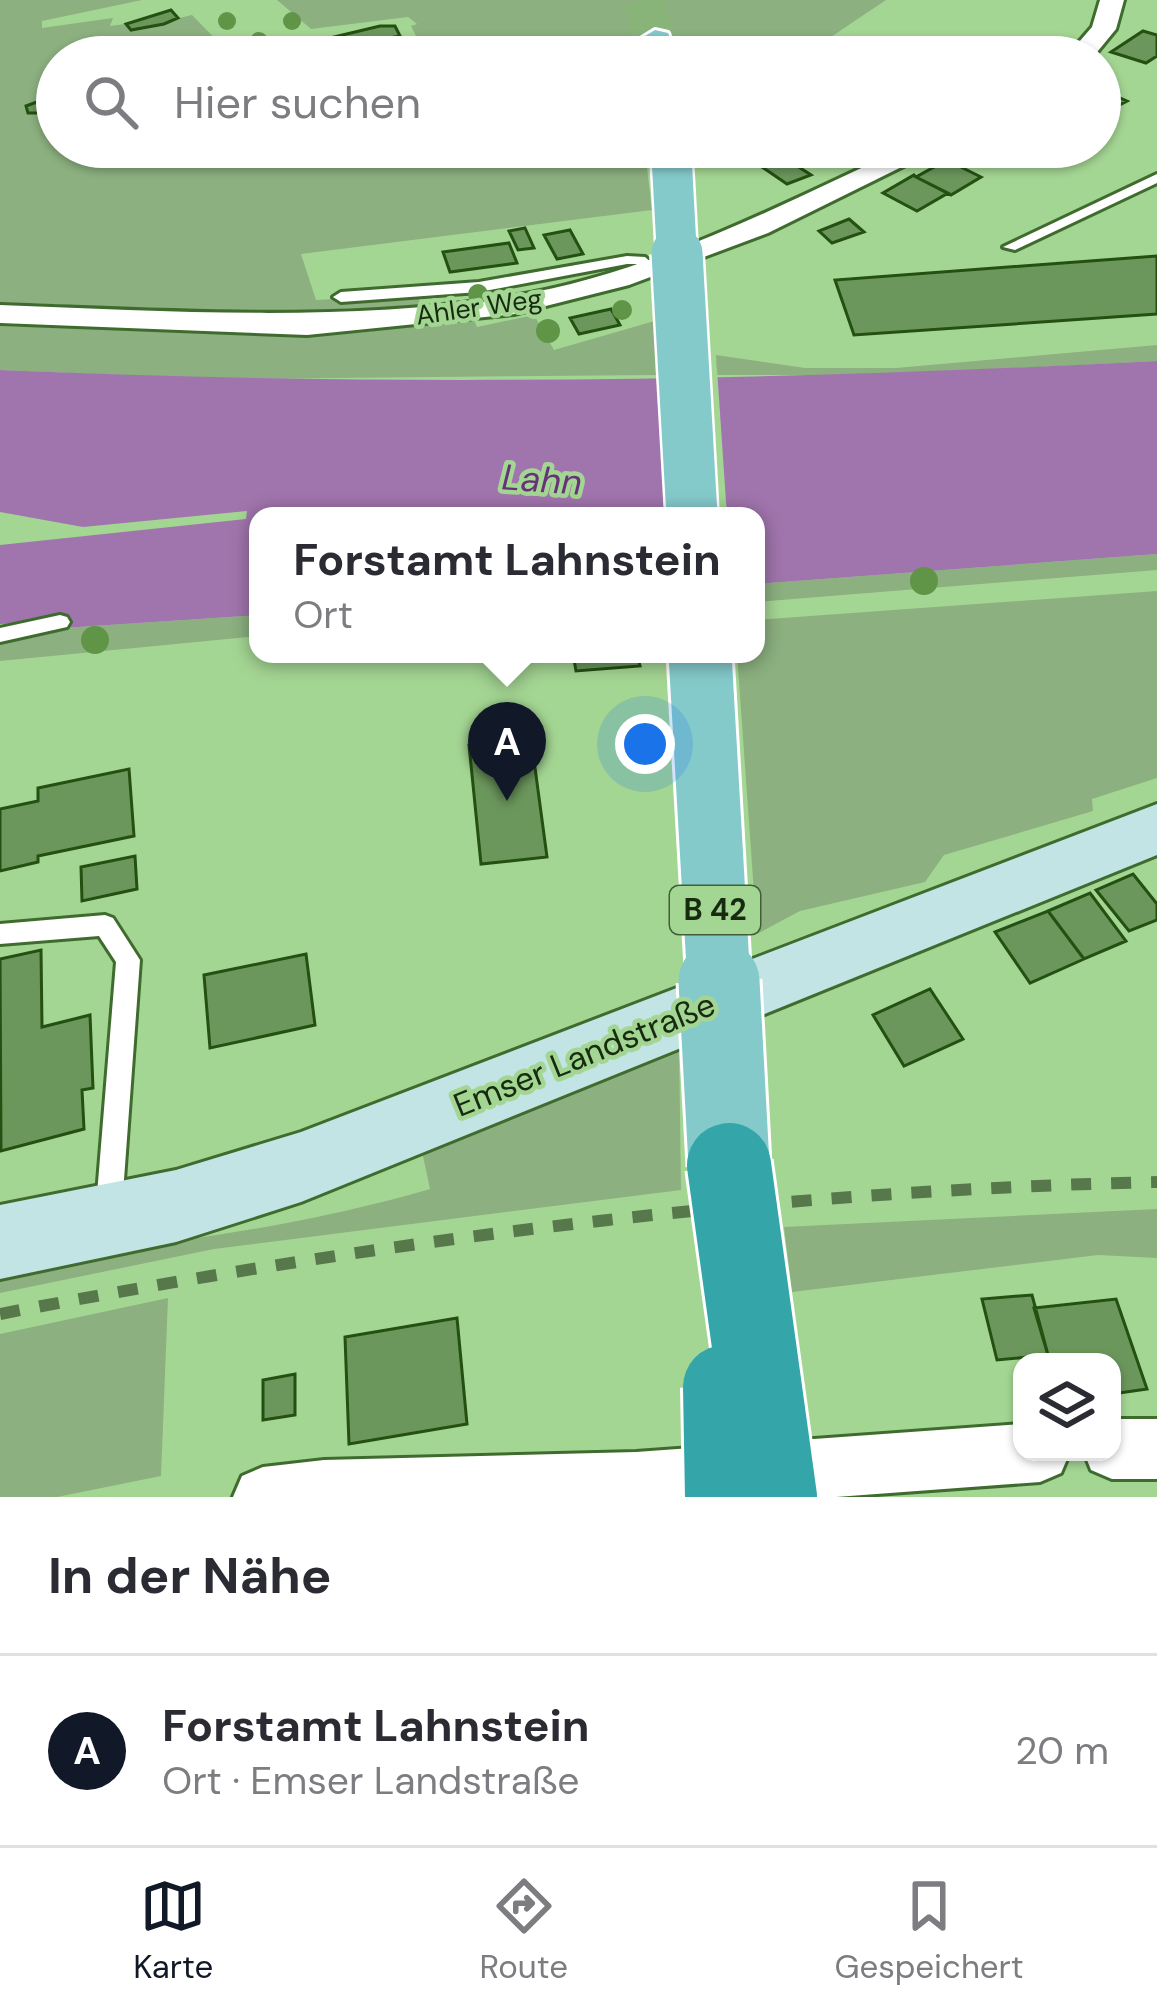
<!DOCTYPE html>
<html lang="de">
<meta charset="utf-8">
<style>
:root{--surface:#fff;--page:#f2f2f3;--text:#2b2b33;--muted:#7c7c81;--line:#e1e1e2;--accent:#111827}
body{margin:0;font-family:"DM Sans",sans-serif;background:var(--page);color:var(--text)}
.controls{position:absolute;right:36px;bottom:36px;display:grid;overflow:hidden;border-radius:24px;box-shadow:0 3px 9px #0004}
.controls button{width:108px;height:108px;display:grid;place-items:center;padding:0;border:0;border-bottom:3px solid var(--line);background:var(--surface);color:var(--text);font:60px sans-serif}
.you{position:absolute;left:645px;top:744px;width:42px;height:42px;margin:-30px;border:9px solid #fff;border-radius:50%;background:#1a73e8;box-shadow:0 0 0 18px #1a73e833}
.badge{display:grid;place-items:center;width:78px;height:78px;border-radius:50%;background:var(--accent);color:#fff;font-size:39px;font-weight:700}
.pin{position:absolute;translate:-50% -99px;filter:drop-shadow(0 3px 6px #0008)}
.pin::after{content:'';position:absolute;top:63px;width:42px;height:36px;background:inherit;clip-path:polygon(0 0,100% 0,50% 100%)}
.popup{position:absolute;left:249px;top:507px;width:516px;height:156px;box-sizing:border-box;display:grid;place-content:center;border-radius:24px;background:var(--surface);filter:drop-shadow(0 3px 9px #0005);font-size:39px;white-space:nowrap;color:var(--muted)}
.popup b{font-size:45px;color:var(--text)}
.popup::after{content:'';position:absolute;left:50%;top:100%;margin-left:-24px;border:24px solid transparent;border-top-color:var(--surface)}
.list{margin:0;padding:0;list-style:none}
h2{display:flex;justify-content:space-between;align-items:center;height:156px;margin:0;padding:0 48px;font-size:51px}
h2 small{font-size:39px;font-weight:400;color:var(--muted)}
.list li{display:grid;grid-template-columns:78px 1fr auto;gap:36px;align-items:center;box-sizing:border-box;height:192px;padding:0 48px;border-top:3px solid var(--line)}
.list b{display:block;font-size:45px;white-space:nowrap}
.list p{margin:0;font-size:39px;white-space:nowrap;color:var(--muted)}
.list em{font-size:39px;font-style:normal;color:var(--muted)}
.icon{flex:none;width:66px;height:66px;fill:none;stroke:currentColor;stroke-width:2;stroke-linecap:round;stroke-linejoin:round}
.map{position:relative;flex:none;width:1157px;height:1497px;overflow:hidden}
.search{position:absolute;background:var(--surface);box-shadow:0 3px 9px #0004;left:36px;right:36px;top:36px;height:132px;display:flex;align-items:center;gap:30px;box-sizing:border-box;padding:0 42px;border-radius:66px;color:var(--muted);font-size:45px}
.sheet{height:348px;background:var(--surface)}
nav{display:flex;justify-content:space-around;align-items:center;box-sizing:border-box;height:168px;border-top:3px solid var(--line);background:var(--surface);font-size:33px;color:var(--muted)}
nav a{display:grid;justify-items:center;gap:6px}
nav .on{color:var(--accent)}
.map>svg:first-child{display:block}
</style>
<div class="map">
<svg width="1157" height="1497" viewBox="0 0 1157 1497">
<rect width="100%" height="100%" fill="#a4d693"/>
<path fill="#8cb07f" d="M0,0H142L42,21V28L113,18L110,26L125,24L131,30L192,15L233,57H177L174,47L166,45L110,57H57V95L26,106L28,113H57V147H665L646,159L652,210L301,254L316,300L418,295L421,307L306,317L0,305Z
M277,0H886L801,57H340L416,36L411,26L417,24L408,17L311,29Z
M534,315L554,350L658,320L659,375L218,379L0,370V326L318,335L474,320L477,327Z
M1157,345V361L883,375H717L716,355L805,368H896Z
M1157,554V570L756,602V584Z
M1157,591V778L1092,799L1093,811L944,855L925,882L800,911L757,934L737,654H756V620Z
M258,615V636L0,661V643L63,628Z
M679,1042L681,1190L214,1249L0,1293V1264C144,1246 290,1230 430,1189L420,1142Z
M1157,1209V1258L1098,1255L792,1292L784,1227Z
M168,1298L161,1476L57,1497H0V1334Z"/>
<path fill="#a075ad" d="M1157,361V554L756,584V516H258V615L63,628L60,622L0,624V545L246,519L247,511L83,527L0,512V370C385,387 772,381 1157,361Z"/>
<path fill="#a4d693" d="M659,369H717L727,516H664Z"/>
<path fill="#6b975c" stroke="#245011" stroke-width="3" d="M171,10L178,18L164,24L131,30L126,24Z
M380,26H395L400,36L343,47L330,38Z
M1143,31L1157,35V56L1146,63L1111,52Z
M330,38L343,47L321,57L293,55Z
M166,45L173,47L175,57H113Z
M1100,89L1127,101L1100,115Z
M53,96L57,113H28L26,106Z
M785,158L811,175L787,184L762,167Z
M947,160L981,177L951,195L916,177Z
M914,175L916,177L948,193L917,211L883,193Z
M849,219L864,232L832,243L819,231Z
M525,228L534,248L518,250L509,231Z
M570,230L583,254L557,259L544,235Z
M509,243L517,263L450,272L443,252Z
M1157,256V314L854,335L835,280Z
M611,309L620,325L579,334L570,318Z
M573,654H637L640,666L576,671Z
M531,738L547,857L481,864L469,745Z
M129,769L134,836L38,856V862L0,871V809L38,801V788Z
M135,856L137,889L82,901L81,867Z
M1133,874L1157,904V920L1129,931L1096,890Z
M1090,893L1126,941L1084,959L1048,911Z
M1048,911L1084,959L1030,983L995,932Z
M41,950L42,1027L90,1015L93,1088L82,1090L84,1129L1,1151L0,959Z
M306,954L315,1025L210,1048L204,975Z
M930,989L963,1039L904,1066L873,1015Z
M1032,1295L1048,1355L997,1360L982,1299Z
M1116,1299L1147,1389L1112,1394V1362H1050L1034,1308Z
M457,1318L467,1424L349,1444L345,1337Z
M295,1374V1415L263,1420V1380Z"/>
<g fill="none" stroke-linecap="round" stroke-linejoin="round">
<path stroke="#88b479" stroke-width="40" stroke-dasharray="40 20" stroke-linecap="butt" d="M643,0L655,41"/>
<g stroke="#3f6c2e" stroke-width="6">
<path id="lane" d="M1157,174V183L1015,250L1003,247Z
M627,256L645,257L656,267L648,272L636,264H627L479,292L341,302L333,297L341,292L479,282Z
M60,615L67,617L70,622L67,627L0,642V628Z
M105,915L113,918L140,960L122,1207L118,1216L109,1220L100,1216L96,1207L116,962L99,936L0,944V924Z"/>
</g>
<g stroke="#3f6c2e" stroke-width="6">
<path id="street" d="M1100,0H1124L1116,29L1093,57H1066L1092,27Z
M906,147H942L768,233L629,285L514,314L307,335L0,323V305C171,311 342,323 513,296C650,274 781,205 906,147Z
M1112,1419H1157V1479H1112L1091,1470L1084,1452H1112Z
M1022,1424V1452H1070L1061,1473L1040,1482L836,1497H233L242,1476L263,1467L324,1460L636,1452Z"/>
</g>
<g stroke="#3f6c2e" stroke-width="6">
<path id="secondary" d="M1157,804V855L301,1202L176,1242L0,1279V1205L176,1170L301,1132Z"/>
</g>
<g stroke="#fff" stroke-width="6">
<path id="primary" d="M655,30L668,33L677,57H639L637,41Z"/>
</g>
<use href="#lane" fill="#fff" fill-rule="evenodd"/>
<use href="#street" fill="#fff" fill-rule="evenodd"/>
<use href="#secondary" fill="#c2e4e5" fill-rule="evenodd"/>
<use href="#primary" fill="#85cacb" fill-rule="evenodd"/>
<path stroke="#57784b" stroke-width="12" stroke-dasharray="20 20" stroke-linecap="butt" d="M0,1314C384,1240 766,1191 1157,1182"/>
<g stroke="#fff" stroke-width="45" stroke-linecap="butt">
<path id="primary-bridge-far3" d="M671,147L677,256"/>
</g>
<g stroke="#fff" stroke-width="56" stroke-linecap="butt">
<path id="primary-bridge-far2" d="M677,253L692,516"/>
</g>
<g stroke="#fff" stroke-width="69" stroke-linecap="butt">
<path id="primary-bridge-far1" d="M700,654L719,984"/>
</g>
<g stroke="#fff" stroke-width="87" stroke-linecap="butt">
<path id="primary-bridge" d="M719,981L729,1165"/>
</g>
<g stroke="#fff" stroke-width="90" stroke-linecap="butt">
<path id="highway-bridge" d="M729,1165L775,1497
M725,1387L727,1497"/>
</g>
<use href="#primary-bridge-far3" stroke="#85cacb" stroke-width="40"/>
<use href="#primary-bridge-far2" stroke="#85cacb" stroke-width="51"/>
<use href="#primary-bridge-far1" stroke="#85cacb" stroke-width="63"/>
<use href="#primary-bridge" stroke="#85cacb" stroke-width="81"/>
<use href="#highway-bridge" stroke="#34a6a9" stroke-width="84"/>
</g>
<g fill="#609548">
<circle cx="227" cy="21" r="9"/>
<circle cx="292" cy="21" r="9"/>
<circle cx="259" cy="41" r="9"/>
<circle cx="478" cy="294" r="10"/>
<circle cx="622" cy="310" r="10"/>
<circle cx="548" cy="331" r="12"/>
<circle cx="924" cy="581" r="14"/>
<circle cx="95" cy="640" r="14"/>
</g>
<g text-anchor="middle" stroke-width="9" stroke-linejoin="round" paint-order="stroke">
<g font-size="27" fill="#172b10" stroke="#a4d693">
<text transform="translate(479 307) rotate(-8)" y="9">Ahler Weg</text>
</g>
<rect fill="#a4d693" stroke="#415e37" stroke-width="3" x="670" y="886" width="90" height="48" rx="9"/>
<g font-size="30" font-weight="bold" fill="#172b10">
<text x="715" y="920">B 42</text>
</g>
<g font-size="33" fill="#172b10" stroke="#a4d693">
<text transform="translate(584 1054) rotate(-22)" y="12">Emser Landstraße</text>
</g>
<g font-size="36" font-style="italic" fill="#683279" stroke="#a4d693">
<text transform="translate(542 479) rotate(4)" y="13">Lahn</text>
</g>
</g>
</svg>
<div class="controls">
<button><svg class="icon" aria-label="layers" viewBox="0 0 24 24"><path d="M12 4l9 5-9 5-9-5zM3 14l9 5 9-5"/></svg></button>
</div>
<div class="you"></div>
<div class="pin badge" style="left:507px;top:801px">A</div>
<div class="popup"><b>Forstamt Lahnstein</b>Ort</div>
<div class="search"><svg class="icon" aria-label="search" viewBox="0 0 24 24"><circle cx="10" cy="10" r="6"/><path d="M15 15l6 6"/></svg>Hier suchen</div>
</div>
<section class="sheet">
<h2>In der Nähe<small></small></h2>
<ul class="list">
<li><span class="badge">A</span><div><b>Forstamt Lahnstein</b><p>Ort · Emser Landstraße</p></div><em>20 m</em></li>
</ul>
</section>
<nav>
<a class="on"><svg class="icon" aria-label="map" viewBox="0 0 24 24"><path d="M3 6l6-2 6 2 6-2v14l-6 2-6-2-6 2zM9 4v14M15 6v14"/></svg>Karte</a>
<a><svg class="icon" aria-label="directions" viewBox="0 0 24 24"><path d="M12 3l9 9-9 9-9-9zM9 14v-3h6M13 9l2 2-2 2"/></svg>Route</a>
<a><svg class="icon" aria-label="saved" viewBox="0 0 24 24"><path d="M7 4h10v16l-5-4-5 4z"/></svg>Gespeichert</a>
</nav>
